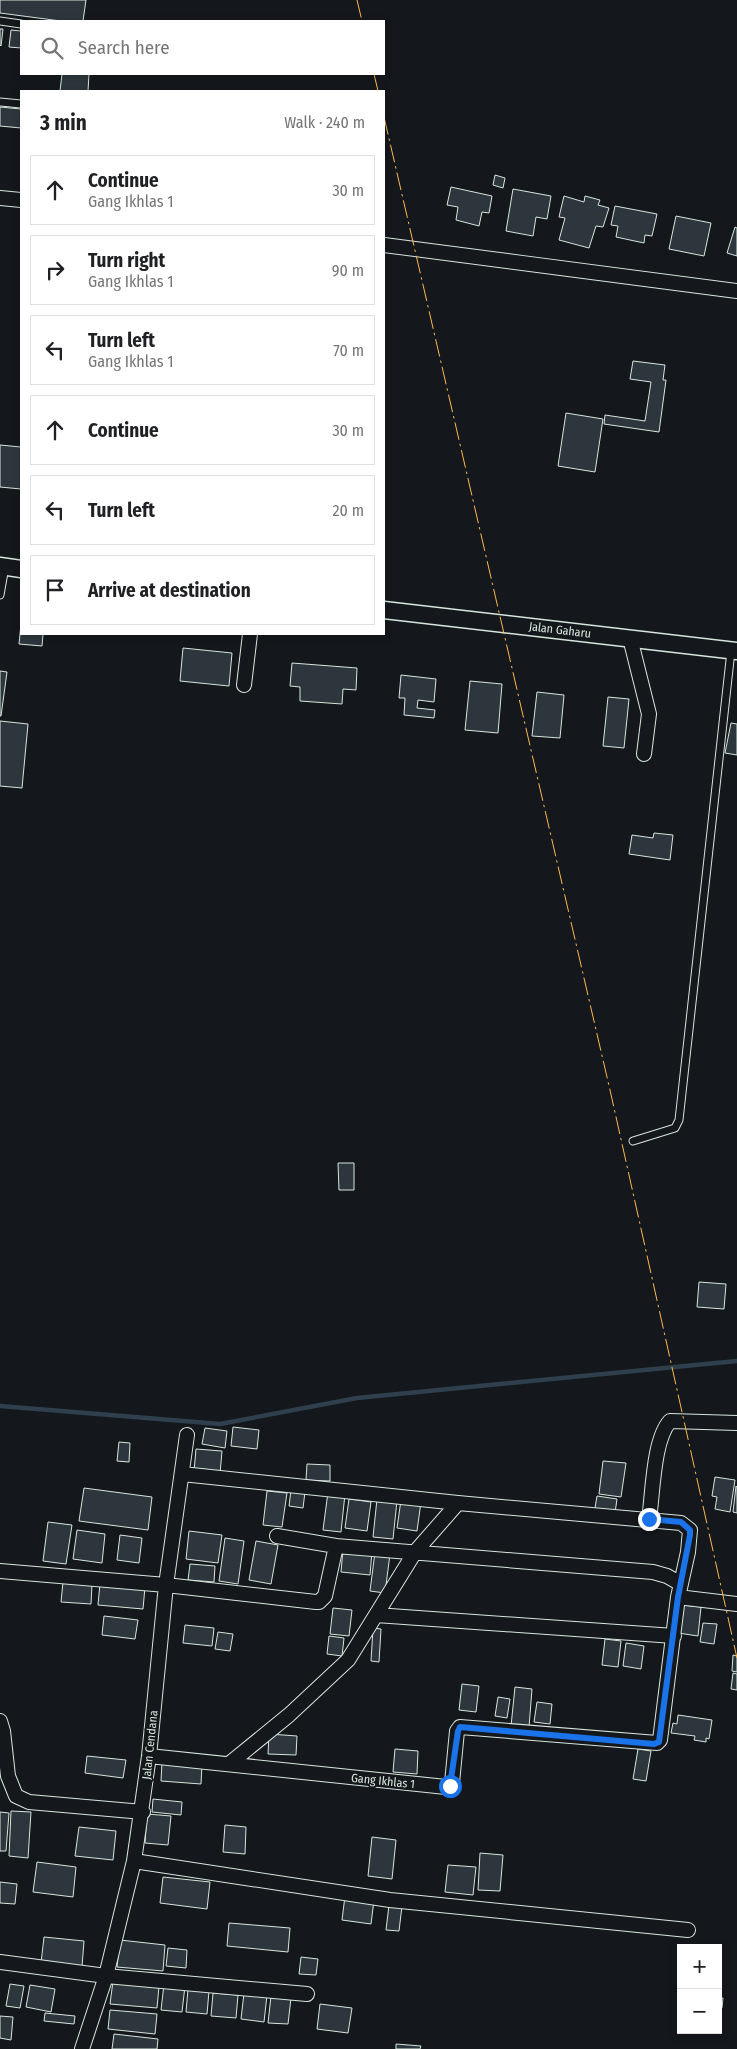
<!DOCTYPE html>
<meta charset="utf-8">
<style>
:root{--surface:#fff;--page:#f6f6f6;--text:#202124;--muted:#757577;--line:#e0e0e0}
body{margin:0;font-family:"Fira Sans Condensed",sans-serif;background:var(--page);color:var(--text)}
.controls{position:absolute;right:15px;bottom:15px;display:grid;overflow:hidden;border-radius:0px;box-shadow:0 2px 8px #0003}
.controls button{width:45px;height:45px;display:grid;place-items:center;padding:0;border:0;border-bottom:1px solid var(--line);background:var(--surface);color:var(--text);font:25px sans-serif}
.stop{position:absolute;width:15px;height:15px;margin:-11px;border:4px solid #1a73e8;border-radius:50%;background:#fff}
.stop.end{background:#1a73e8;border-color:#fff;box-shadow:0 1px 5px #0008}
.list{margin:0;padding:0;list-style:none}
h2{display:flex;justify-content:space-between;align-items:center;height:65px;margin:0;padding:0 20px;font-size:21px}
h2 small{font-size:16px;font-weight:400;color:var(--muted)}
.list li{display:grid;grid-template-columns:32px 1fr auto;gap:15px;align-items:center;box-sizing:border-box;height:70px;margin:0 10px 10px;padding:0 10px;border:1px solid var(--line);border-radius:0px}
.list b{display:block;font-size:19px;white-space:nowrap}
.list p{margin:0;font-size:16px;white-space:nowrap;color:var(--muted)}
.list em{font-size:16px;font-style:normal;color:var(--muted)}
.icon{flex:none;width:28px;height:28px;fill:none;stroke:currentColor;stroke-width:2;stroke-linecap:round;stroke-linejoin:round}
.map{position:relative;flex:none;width:737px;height:2049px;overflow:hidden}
.search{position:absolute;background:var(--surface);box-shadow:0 2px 8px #0003;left:20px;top:20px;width:365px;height:55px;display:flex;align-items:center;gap:12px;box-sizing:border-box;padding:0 18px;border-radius:0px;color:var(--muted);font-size:19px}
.panel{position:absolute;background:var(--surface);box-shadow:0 2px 8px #0003;left:20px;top:90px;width:365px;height:545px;border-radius:0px}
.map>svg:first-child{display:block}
</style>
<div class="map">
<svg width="737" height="2049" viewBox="0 0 737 2049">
<rect width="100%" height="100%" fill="#14181c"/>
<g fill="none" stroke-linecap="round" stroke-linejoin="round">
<path stroke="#2f3f4d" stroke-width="4.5" d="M0,1406L220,1424L357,1398L737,1361"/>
</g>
<path fill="#2c363c" stroke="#d8e6dc" d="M0,0H86L83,21H61L0,13Z
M0,29H3L1,46L0,45Z
M11,30L21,31V48L9,47Z
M62,74H89L88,91H60Z
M0,107L21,109V128L0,126Z
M495,175L505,178L503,188L493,185Z
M451,187L492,196L489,213L482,212L479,226L456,220L458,207L447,205Z
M513,189L551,196L547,219L536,217L533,236L506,231Z
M564,196L584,202L585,196L600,200L598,205L609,208L603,227L596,226L589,248L559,240L565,218L559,217Z
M615,206L657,214L652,236L645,235L644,243L616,237L618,226L611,225Z
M676,216L711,223L704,256L669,249Z
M735,227L737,228V256L727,253Z
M633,361L665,365L663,380H666L659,432L604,424L605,415L645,421L651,382L630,379Z
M566,413L603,419L595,472L558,466Z
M0,445L21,447V489L0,487Z
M21,624V634H43L42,646L19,644Z
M183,648L232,653L229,686L180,681Z
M292,663L357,668L356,690L343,689L342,704L300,701V687L290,686Z
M0,671L7,672L1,716H0Z
M401,675L436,679L434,702L418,700L417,708L435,710L434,718L404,715L405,698H399Z
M470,681L502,684L498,733L465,730Z
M537,692L564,695L560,738L532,736Z
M608,697L629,699L624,748L603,746Z
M0,721L28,724L22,788L0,786Z
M731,723L737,724V755L725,753Z
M654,833L673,835L670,860L629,854L632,835L653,838Z
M338,1163H354V1190H339Z
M699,1282L726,1284L724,1309L697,1307Z
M233,1427L259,1430L257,1449L231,1446Z
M205,1428L227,1431L225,1448L202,1444Z
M119,1442L130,1443L129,1462L117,1461Z
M196,1449L222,1451L220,1474L194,1471Z
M603,1461L626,1463L621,1497L599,1494Z
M307,1464L330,1465V1481L306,1480Z
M715,1477L735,1480L730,1512L715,1509L717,1497L712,1496Z
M736,1486L737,1487V1513L733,1512Z
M84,1488L152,1497L148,1530L79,1521Z
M291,1490L305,1492L303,1508L289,1506Z
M267,1491L287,1493L282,1527L263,1525Z
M328,1492L345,1494L341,1532L323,1530Z
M597,1496L617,1499L615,1513L594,1514Z
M349,1499L371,1502L367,1531L345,1528Z
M377,1499L397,1501L393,1539L373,1537Z
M401,1500L421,1502L417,1531L397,1528Z
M48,1522L72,1525L66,1564L43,1561Z
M77,1530L105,1534L102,1563L73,1559Z
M189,1531L222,1535L218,1563L186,1559Z
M120,1535L142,1538L139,1563L117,1560Z
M225,1538L244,1541L238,1584L219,1581Z
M256,1541L278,1545L271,1584L249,1580Z
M343,1549L372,1552L370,1575L341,1572Z
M375,1552L390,1554L385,1593L370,1591Z
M190,1564L215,1566L214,1582L188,1580Z
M63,1582L92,1584L91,1604L61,1602Z
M100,1583L145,1587L143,1609L98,1605Z
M681,1605L701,1607L698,1636L678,1633Z
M333,1608L352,1610L349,1636L330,1634Z
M104,1616L138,1620L135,1639L102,1635Z
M703,1623L717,1624L714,1644L700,1642Z
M185,1625L214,1628L212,1646L183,1643Z
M373,1628L381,1629L379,1662L371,1661Z
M218,1632L233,1634L230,1651L215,1649Z
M329,1636L344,1638L342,1656L327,1654Z
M605,1639L621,1641L618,1667L602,1665Z
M626,1643L644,1646L641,1669L623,1666Z
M733,1655L737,1656V1672L732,1671Z
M733,1673L737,1674V1690L731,1689Z
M462,1684L479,1686L476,1712L459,1710Z
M515,1687L532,1689L529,1727L511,1726Z
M498,1697L510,1699L507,1718L495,1716Z
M537,1702L552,1704L550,1724L534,1722Z
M678,1715L712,1720L709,1739L706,1738V1742L694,1740L695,1736L671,1733L673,1723L677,1724Z
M269,1734L297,1736L296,1755L268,1754Z
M395,1749L418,1751L417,1774L393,1772Z
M638,1749L651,1751L646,1781L633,1779Z
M87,1756L126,1760L123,1778L85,1773Z
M162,1762L202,1764L201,1784L161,1781Z
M153,1799L182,1802L181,1815L152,1812Z
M11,1811L31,1812L28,1858L9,1856Z
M0,1812L9,1813L6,1851H0Z
M147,1814L171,1816L168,1845L145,1843Z
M225,1825L246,1827L245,1854L223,1852Z
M79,1827L116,1831L113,1860L75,1856Z
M372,1837L396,1840L392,1879L368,1876Z
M480,1853L503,1855L500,1891L478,1890Z
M37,1862L76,1867L73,1897L33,1892Z
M448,1865L476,1867L473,1895L445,1892Z
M163,1877L210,1882L207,1909L160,1903Z
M0,1882L17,1884L15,1904L0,1903Z
M345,1896L374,1900L371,1924L342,1920Z
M389,1905L402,1906L399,1931L386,1930Z
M229,1923L290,1928L288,1952L227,1946Z
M44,1937L84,1941L82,1967L41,1963Z
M120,1940L165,1945L163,1971L117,1967Z
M168,1948L187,1950L186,1968L166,1966Z
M301,1957L318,1959L316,1975L299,1974Z
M113,1981L159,1986L157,2008L110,2004Z
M10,1984L24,1986L20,2008L6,2006Z
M164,1984L185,1986L182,2012L161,2010Z
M30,1985L55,1989L51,2012L26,2007Z
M188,1989L209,1991L207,2014L186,2012Z
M213,1993L238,1995L236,2018L211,2016Z
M244,1993L267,1995L264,2022L241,2019Z
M271,1996L291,1998L288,2024L268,2023Z
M718,1998H723L722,2008H718Z
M320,2004L352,2008L348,2033L317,2029Z
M110,2010L157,2014L155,2034L108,2029Z
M45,2013L75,2016L74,2024L44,2021Z
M0,2016L13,2017L11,2040L0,2038Z
M114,2034L158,2039L157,2049H112Z
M396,2044L421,2046L420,2049H396Z"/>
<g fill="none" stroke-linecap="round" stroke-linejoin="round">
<g stroke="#d8e6dc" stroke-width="9">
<path id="service" d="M0,21L21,24
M0,102L21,104
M0,595L5,567
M633,1141L675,1128L679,1120L731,651"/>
</g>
<g stroke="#d8e6dc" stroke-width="16">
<path id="minor" d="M0,198L21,200
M384,245L737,291
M630,638L649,714L644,754
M244,685L250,634
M649,1519C653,1493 653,1440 670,1421L737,1423
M277,1536L336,1546
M0,1571L166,1585L316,1602H319L325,1596L336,1546L653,1572L667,1576L681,1584
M678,1597L737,1604
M376,1615L674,1636
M0,1721L3,1731L8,1776L16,1796L29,1802L143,1812
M149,1756L446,1787L452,1783L457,1731L460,1727L657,1743L660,1740L678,1597L688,1552L690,1530L681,1523L458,1503L182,1474
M229,1764L289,1715L348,1660L415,1552L458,1503
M134,1861L390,1900L688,1930
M0,1962L106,1976L307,1994
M82,2049L106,1976L134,1861L149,1756L166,1585L187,1435"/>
</g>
<g stroke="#d8e6dc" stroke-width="19">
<path id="tertiary" d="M0,566L21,569
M384,610L737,651"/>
</g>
<use href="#service" stroke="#14181c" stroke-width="7"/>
<use href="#minor" stroke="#14181c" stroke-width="14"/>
<use href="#tertiary" stroke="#14181c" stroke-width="16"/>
<path stroke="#ffb74d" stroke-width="1" stroke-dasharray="18 4 2.5 4" stroke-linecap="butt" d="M357,0L362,21
M374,74L378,91
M384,117L610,1090L737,1658"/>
</g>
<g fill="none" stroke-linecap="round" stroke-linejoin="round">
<path stroke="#1a73e8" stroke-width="6" d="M450,1786L458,1731L460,1727L654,1744L659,1742L678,1597L690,1535V1530L681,1522L649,1519"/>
</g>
<g text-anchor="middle" stroke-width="4" stroke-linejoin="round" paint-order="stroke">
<g font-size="12" fill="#d8e6dc" stroke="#14181c">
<text transform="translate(560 630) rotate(7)" y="4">Jalan Gaharu</text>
<text transform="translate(150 1745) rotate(-84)" y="4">Jalan Cendana</text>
<text transform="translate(383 1781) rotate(6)" y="4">Gang Ikhlas 1</text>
</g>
</g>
</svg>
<div class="controls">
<button>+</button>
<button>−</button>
</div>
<div class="stop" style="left:450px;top:1786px"></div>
<div class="stop end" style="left:649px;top:1519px"></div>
<div class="search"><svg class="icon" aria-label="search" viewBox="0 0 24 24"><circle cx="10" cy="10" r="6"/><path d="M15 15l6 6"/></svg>Search here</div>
<section class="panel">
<h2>3 min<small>Walk · 240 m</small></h2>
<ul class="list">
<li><svg class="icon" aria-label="ahead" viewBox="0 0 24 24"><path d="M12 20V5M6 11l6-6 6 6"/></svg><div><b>Continue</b><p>Gang Ikhlas 1</p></div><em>30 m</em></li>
<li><svg class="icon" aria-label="right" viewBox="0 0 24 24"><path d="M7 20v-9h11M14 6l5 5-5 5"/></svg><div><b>Turn right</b><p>Gang Ikhlas 1</p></div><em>90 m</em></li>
<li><svg class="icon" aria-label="left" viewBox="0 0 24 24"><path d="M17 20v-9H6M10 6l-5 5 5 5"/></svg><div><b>Turn left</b><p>Gang Ikhlas 1</p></div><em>70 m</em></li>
<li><svg class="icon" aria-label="ahead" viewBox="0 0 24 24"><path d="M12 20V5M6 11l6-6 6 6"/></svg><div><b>Continue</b></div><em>30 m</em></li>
<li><svg class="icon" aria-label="left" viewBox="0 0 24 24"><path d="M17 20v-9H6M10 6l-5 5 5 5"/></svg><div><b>Turn left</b></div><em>20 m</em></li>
<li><svg class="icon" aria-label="arrive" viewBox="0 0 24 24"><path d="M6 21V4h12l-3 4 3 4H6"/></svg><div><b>Arrive at destination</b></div></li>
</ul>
</section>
</div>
